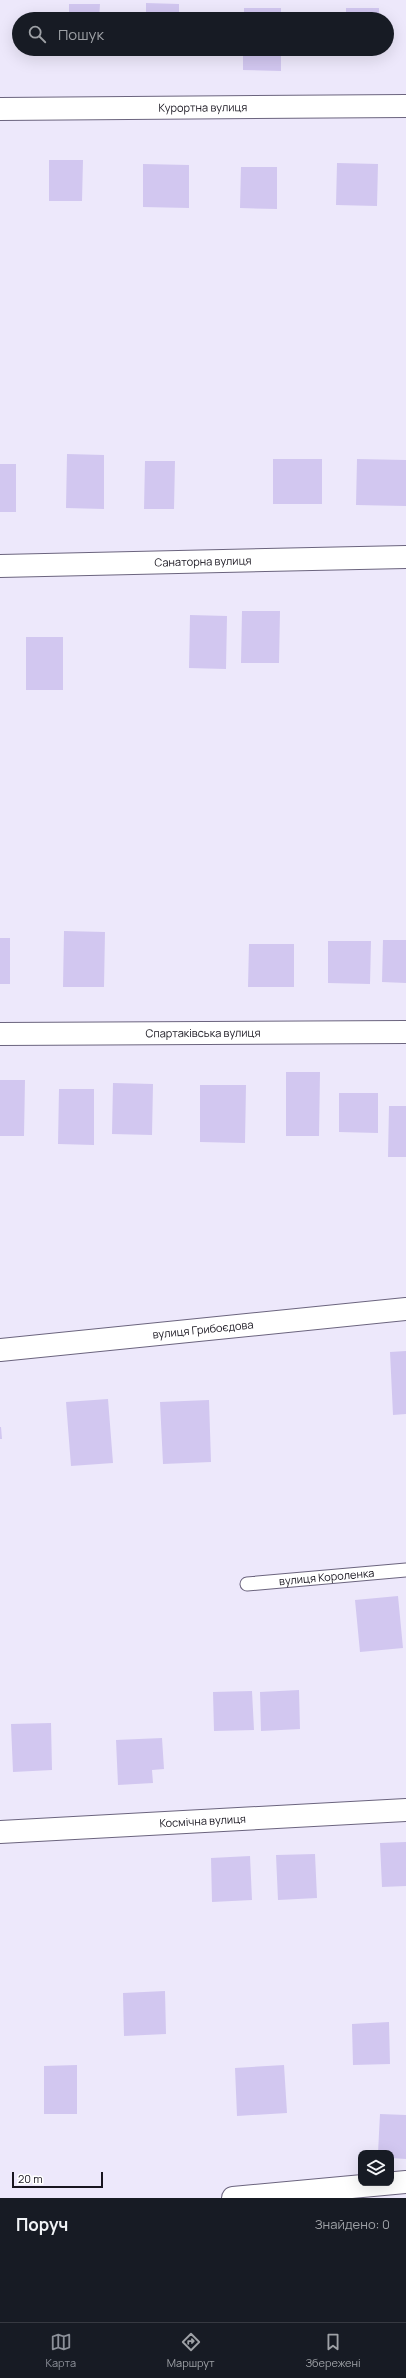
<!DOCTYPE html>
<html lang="uk">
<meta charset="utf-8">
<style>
:root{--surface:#171b24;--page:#242831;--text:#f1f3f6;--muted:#9ea1a6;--line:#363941;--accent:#8c9099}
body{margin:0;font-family:Manrope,sans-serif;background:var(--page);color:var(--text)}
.controls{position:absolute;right:12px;bottom:12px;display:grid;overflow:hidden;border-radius:8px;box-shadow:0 4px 16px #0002}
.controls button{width:36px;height:36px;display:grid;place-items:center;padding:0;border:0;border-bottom:1px solid var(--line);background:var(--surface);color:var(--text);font:20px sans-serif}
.scale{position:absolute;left:12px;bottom:10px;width:91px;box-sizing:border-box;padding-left:4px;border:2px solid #18151f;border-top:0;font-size:11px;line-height:14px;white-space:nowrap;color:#18151f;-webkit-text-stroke:3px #fff;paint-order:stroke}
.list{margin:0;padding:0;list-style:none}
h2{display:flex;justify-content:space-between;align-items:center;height:52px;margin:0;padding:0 16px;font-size:17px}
h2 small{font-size:13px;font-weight:400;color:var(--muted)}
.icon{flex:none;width:22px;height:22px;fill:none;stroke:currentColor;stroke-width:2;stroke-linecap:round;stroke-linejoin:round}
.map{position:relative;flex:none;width:406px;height:2198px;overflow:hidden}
.search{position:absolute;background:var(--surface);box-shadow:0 4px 16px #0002;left:12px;right:12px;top:12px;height:44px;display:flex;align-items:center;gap:10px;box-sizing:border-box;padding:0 14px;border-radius:22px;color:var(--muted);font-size:15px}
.sheet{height:124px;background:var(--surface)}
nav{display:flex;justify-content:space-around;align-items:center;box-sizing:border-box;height:56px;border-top:1px solid var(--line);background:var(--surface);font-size:11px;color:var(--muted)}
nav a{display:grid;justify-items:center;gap:2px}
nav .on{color:var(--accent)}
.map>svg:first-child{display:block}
</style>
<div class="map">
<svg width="406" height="2198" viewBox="0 0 406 2198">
<rect width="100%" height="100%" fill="#ede8fb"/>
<path fill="#d2c7f0" d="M146,3L179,4V19H146Z
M69,4H100L99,19H69Z
M244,8H281V19H244Z
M346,8H379V19H346Z
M69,49H99V51H69Z
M243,49H281V71L243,70Z
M348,49H378V51L348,50Z
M49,160H83L82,201H49Z
M337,163L378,164L377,206L336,205Z
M143,164L189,165V208L143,207Z
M241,167H277V209L240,208Z
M67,454L104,455V509L66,508Z
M273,459H322V504H273Z
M357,459L406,460V506L356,505Z
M145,461H175L174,509H144Z
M0,464H16V512H0Z
M242,611H280L279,663H241Z
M190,615L227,616L226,669L189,668Z
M26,637H63V690H26Z
M64,931L105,932L104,987H63Z
M0,938H10V984H0Z
M383,940H406V983L382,982Z
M328,941H371L370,984L328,983Z
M249,944H294V987H248Z
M286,1072H320L319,1136H286Z
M0,1080H25L24,1136H0Z
M113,1083L153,1084L152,1135L112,1134Z
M200,1085H246L245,1143L200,1142Z
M59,1089H94V1145L58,1144Z
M339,1093H378V1133L339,1132Z
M389,1106H406V1157H388Z
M406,1351V1414L393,1415L390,1352Z
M108,1399L113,1463L71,1466L66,1402Z
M209,1400L211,1462L163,1464L160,1402Z
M0,1427H1L2,1439H0Z
M398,1596L403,1648L360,1652L355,1600Z
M299,1690L300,1729L261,1731L260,1692Z
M252,1691L254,1730L214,1731L213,1692Z
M51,1723L52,1770L13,1772L11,1724Z
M162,1738L164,1769L152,1770L153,1783L118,1785L116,1740Z
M406,1842V1886L382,1887L380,1843Z
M315,1854L317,1898L278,1900L276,1855Z
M250,1856L252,1900L212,1902L211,1858Z
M165,1991L166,2034L124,2036L123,1993Z
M389,2022L390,2064L353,2065L352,2024Z
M77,2065V2114H44V2066Z
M284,2065L287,2113L237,2116L235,2068Z
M380,2114L406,2115V2159L391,2158V2153H378Z"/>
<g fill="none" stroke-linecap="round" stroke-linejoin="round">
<g stroke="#6b647e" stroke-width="15">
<g id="lane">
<path id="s1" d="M247,1584L406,1570"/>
</g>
</g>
<g stroke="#6b647e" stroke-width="24">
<g id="street">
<path id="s2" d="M0,109L406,106"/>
<path id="s3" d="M0,566L406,557"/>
<path id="s4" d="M0,1034L406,1032"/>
<path id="s5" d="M0,1350L406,1309"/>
<path id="s6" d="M0,1832L406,1810"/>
<path d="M233,2198L406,2182"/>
</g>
</g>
<use href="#lane" stroke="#fff" stroke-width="13"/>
<use href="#street" stroke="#fff" stroke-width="22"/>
</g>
<g text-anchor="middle" stroke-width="4" stroke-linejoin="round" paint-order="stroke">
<g font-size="11" fill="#18151f" stroke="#fff">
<text dy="4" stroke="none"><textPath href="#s2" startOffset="203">Курортна вулиця</textPath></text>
<text dy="4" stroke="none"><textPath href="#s3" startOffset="203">Санаторна вулиця</textPath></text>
<text dy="4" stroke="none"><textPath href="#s4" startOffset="203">Спартаківська вулиця</textPath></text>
<text dy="4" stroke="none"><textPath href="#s5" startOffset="204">вулиця Грибоєдова</textPath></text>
<text dy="4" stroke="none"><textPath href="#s1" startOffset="80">вулиця Короленка</textPath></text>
<text dy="4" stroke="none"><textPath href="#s6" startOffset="203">Космічна вулиця</textPath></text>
</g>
</g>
</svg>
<div class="controls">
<button><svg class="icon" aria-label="layers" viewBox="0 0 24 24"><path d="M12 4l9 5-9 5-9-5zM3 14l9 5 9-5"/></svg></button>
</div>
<div class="scale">20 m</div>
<div class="search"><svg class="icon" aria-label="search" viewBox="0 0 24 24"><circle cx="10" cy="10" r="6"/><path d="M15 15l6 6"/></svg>Пошук</div>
</div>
<section class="sheet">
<h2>Поруч<small>Знайдено: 0</small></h2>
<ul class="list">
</ul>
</section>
<nav>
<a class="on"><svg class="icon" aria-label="map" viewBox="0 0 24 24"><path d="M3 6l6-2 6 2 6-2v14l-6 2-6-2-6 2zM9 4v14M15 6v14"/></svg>Карта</a>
<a><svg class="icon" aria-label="directions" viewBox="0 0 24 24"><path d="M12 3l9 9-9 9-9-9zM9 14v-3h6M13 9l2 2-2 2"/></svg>Маршрут</a>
<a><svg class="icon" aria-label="saved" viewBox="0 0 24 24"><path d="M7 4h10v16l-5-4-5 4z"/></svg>Збережені</a>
</nav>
